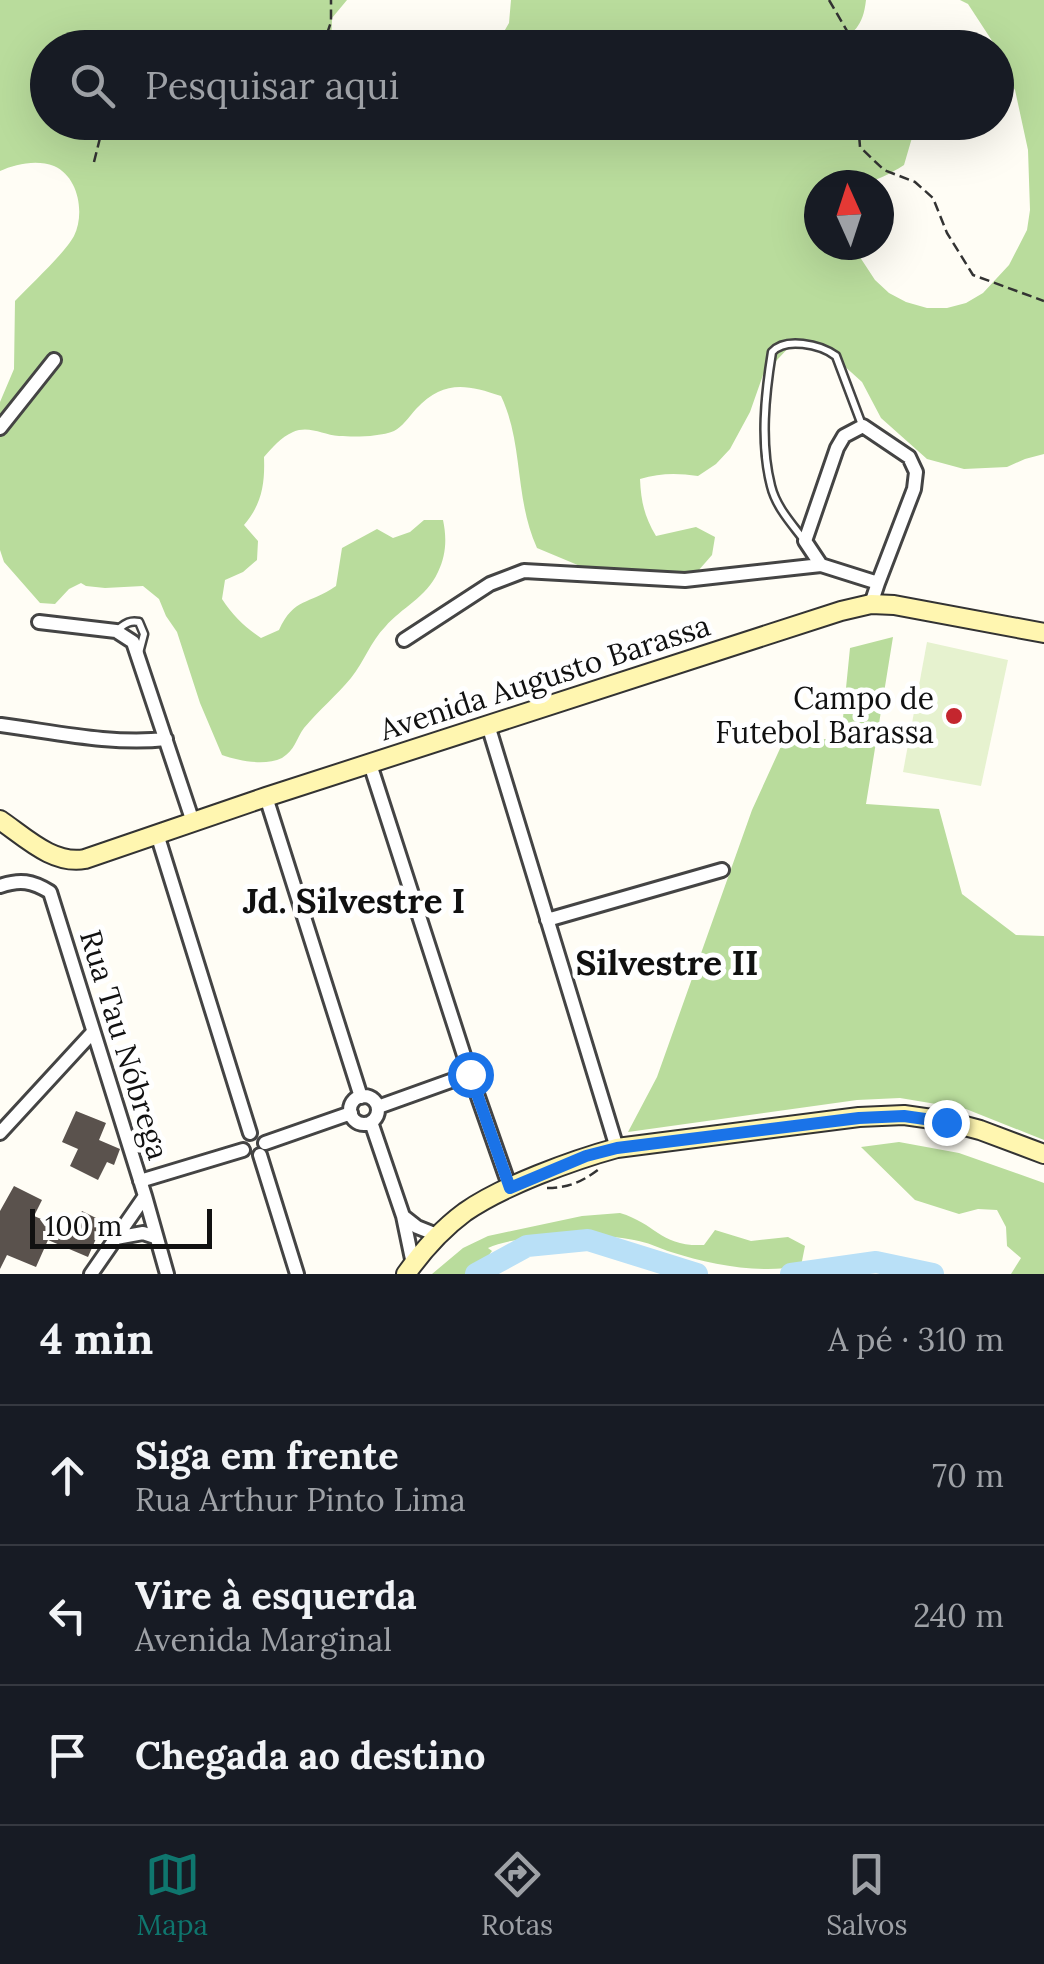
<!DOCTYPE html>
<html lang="pt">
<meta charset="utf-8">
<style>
:root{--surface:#171b24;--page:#242831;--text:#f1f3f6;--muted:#9ea1a6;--line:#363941;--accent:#0f766e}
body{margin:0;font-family:Lora,serif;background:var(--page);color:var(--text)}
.compass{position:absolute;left:804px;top:170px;width:90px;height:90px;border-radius:50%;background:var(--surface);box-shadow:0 10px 40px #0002;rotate:357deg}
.scale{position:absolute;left:30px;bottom:25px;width:182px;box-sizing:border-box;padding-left:10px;border:5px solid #111;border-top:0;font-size:28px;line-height:35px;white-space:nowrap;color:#111;-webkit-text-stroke:8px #fff;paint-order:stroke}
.stop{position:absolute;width:30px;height:30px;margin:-22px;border:8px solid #1a73e8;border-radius:50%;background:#fff}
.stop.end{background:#1a73e8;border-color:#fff;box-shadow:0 2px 10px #0008}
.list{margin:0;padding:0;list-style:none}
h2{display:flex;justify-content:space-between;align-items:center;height:130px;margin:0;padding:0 40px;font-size:42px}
h2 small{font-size:32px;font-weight:400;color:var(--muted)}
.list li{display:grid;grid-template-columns:65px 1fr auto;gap:30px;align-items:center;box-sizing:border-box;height:140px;padding:0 40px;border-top:2px solid var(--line)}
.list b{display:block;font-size:38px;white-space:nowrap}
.list p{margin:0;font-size:32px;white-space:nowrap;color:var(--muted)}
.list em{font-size:32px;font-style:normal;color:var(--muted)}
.icon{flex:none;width:55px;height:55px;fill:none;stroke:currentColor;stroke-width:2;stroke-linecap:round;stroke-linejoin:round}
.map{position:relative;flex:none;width:1044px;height:1274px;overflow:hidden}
.search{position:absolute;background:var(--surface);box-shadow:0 10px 40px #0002;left:30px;right:30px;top:30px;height:110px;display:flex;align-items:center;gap:25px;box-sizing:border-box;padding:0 35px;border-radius:55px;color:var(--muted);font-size:38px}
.sheet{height:550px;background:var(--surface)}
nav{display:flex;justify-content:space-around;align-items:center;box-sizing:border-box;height:140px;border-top:2px solid var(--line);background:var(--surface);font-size:28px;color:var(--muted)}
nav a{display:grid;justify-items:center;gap:5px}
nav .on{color:var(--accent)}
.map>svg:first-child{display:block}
</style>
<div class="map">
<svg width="1044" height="1274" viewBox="0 0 1044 1274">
<rect width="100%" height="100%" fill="#fffdf5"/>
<path fill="#b9dc9c" d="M0,0H347L332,18L331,47L48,48V122L914,123L916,124L904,165C871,186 857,185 819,185V245H852L875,280L889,293L906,302L927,308H947L966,303L983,293L1009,265L1027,230L1030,210L1028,150L1015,90L1004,73L1000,53L968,4L960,0H1044V454L1025,459L1007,467L964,469L927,459L881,418L862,382L831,354L813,344L791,345L763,375L750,412L730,449L716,464L698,476C677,473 660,473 640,479C641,501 644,516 656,536L696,527L715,537L712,555L698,571L633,573L592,571L537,548C514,497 524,445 501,396C466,384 443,380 416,409C409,417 402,427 394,431C379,437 355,437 339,436C323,435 309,425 293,432C281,437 272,448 264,457C265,484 262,504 244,525L258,541L257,560L243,572L225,580L222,599C233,616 245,627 261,638L279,630C294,597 309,605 336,586L342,548L377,529L393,538L410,532L424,520H443C447,539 446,555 438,572C426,598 402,607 385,627C371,641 364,662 351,678C337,695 319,710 304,728C296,739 295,750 282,758C265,766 239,761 222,755L200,703L177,632L166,616L159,599L143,586L105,588L86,586L81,583L69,589L55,604L40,603L4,562L0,550V402L14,369L15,301C30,285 65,253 74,236C85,214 79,177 54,166C37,159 15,164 0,171Z
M511,0H866C863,27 854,33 832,47H495L509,23Z
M893,637L866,804L939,809L962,894L1016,935L1044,936V1140L966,1109L900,1098L857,1100L628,1132L657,1077L752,810L783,742L841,738L850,648Z
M899,1142L959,1153L1044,1183V1274H1011L1021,1258L1007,1246L1006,1227L997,1210L978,1209L959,1214L915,1200L861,1147Z
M620,1213C657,1224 660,1247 704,1245L715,1230L751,1241L788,1237L805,1246L801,1266C760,1274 711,1265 671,1252C659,1248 647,1242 634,1240C599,1233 520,1233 488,1248L492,1251L474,1274H432L463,1248L488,1236L582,1216Z"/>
<path fill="#e6f2cf" d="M927,642L1008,660L981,786L903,772Z"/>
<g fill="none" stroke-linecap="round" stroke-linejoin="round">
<path stroke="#b9e0f7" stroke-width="22" d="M476,1274L527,1246L588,1240L697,1274
M791,1274L876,1262L933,1274"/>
</g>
<path fill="#5a524d" d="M76,1111L106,1123L99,1140L120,1149L114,1165L107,1162L98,1180L70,1166L78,1149L62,1142Z
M14,1186L42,1200L34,1216L72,1232L82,1211L110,1225L104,1237L98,1234L88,1257L48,1240L36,1267L7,1255L0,1269V1211Z"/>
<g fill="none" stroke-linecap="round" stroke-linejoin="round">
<g stroke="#444" stroke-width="11">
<path id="lane" d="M804,540C792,524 776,507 771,486C760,443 765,395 772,352C785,337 820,344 836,356L862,425
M117,630C125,624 129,620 139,622L144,634L139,653"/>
</g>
<g stroke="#444" stroke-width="18">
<path id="street" d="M0,428L54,360
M821,565L805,541L837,448L844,436L863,426L909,457L916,472L914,489L878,583
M39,622L116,631L133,642L193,822
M404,640L490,584L524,571L685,580L821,565L878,583L871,604
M1,725C55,732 111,745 166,739
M488,725L617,1148
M370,764L470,1074L510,1188
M266,797L361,1097
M157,834L250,1133
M0,886C20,879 32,881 50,892L145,1196L167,1274
M547,920L722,870
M350 1110a14 14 0 1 1 28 0a14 14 0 1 1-28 0Z
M378,1107L470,1074
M371,1122L403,1216L413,1264
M0,1133L93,1032
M265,1143L351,1113
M260,1155L297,1274
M140,1181L243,1150
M403,1216L417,1227L437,1235
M116,1238L143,1233L155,1237
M91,1274L145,1196"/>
</g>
<g stroke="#333" stroke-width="22">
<path id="secondary" d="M0,820C25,837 53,865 85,859L266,797L841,611L871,604L894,605L1044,633
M406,1274C423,1250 442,1229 465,1212C502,1186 573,1160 617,1148L859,1117L904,1115L946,1121L980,1130L1044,1154"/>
</g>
<path stroke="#333" stroke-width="2.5" stroke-dasharray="10 5" stroke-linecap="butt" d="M829,0L857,48
M138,48C159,31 186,42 210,48
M322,48L331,22V0
M858,122L860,147L884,170L915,182L933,198L947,233L973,275L1044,301
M94,162L104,122
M547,1188C568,1188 582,1182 599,1169"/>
<use href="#lane" stroke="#fff" stroke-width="6"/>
<use href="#street" stroke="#fff" stroke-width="12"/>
<use href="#secondary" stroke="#fff6b0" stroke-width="18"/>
</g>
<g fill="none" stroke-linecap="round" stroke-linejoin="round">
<path stroke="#1a73e8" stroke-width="12" d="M470,1074L510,1188L586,1156L617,1148L859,1118L904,1116L946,1122"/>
</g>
<circle fill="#c4262e" stroke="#fff" stroke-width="4" cx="954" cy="716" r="10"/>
<g text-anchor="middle" stroke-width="10" stroke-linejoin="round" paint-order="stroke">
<g font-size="30" fill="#111" stroke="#fff">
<text transform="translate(545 678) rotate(-18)" y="10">Avenida Augusto Barassa</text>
<text transform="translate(124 1045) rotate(73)" y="10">Rua Tau Nóbrega</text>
</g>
<g font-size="30" fill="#111" stroke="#fff" text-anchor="end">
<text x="934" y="709">Campo de<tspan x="934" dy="34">Futebol Barassa</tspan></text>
</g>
<g font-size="35" font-weight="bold" fill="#111" stroke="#fff">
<text x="354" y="913">Jd. Silvestre I</text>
<text x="667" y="975">Silvestre II</text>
</g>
</g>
</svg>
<svg class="compass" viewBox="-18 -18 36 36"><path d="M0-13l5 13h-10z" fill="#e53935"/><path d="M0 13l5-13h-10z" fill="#9ea1a6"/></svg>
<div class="scale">100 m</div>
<div class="stop" style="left:470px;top:1074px"></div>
<div class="stop end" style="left:946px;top:1122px"></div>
<div class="search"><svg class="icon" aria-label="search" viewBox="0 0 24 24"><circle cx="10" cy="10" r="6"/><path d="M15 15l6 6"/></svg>Pesquisar aqui</div>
</div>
<section class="sheet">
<h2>4 min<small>A pé · 310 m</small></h2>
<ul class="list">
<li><svg class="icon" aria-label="ahead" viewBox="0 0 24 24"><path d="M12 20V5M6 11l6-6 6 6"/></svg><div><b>Siga em frente</b><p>Rua Arthur Pinto Lima</p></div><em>70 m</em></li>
<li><svg class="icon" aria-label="left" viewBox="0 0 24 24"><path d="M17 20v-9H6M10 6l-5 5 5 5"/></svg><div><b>Vire à esquerda</b><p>Avenida Marginal</p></div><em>240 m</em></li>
<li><svg class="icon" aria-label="arrive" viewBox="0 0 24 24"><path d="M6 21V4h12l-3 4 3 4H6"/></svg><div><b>Chegada ao destino</b></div></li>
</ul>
</section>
<nav>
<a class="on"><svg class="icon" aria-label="map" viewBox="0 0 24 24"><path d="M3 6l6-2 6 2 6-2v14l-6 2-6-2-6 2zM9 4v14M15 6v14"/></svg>Mapa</a>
<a><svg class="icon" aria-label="directions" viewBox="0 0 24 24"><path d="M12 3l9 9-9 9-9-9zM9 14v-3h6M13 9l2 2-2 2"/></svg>Rotas</a>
<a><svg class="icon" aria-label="saved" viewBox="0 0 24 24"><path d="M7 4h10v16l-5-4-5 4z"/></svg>Salvos</a>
</nav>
